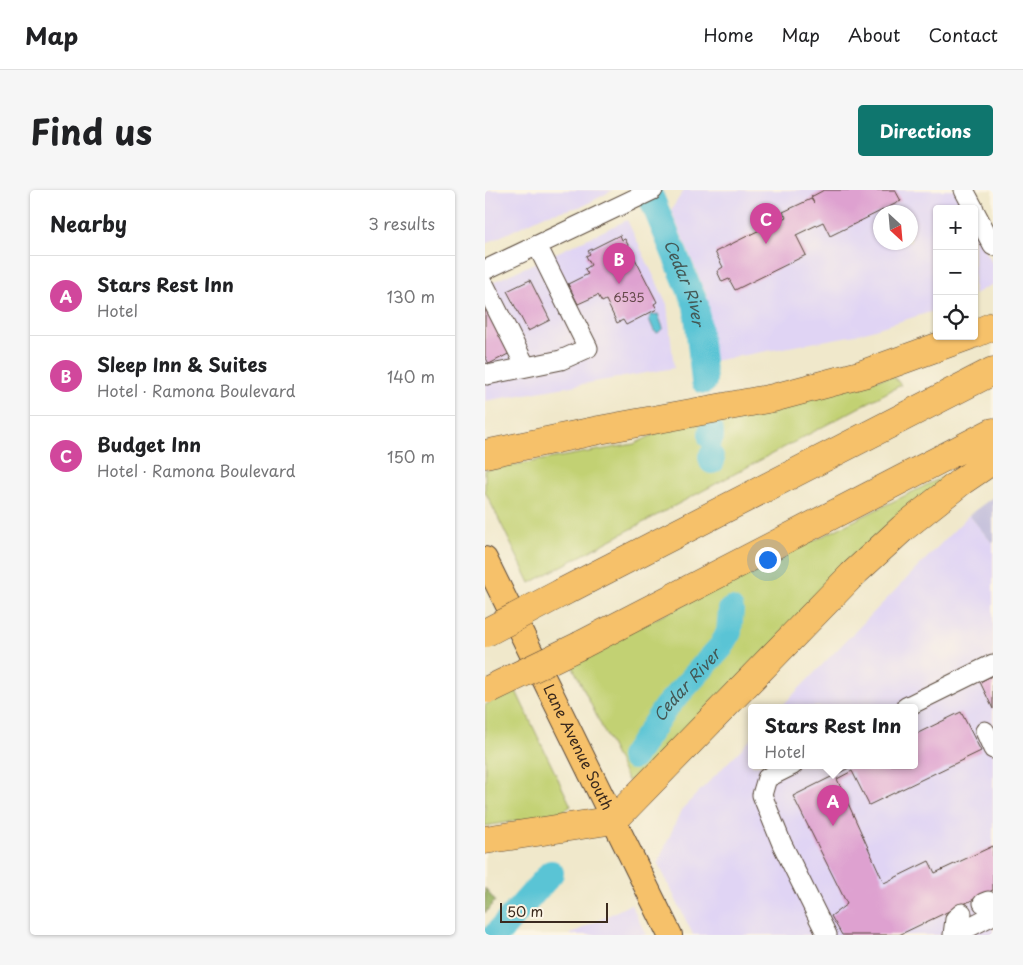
<!DOCTYPE html>
<meta charset="utf-8">
<style>
:root{--surface:#fff;--page:#f6f6f6;--text:#202124;--muted:#757577;--line:#e0e0e0;--accent:#0f766e}
body{margin:0;font-family:"Playpen Sans",sans-serif;background:var(--page);color:var(--text)}
.controls{position:absolute;right:15px;top:15px;display:grid;overflow:hidden;border-radius:5px;box-shadow:0 1px 4px #0004}
.controls button{width:45px;height:45px;display:grid;place-items:center;padding:0;border:0;border-bottom:1px solid var(--line);background:var(--surface);color:var(--text);font:25px sans-serif}
.compass{position:absolute;left:388px;top:15px;width:45px;height:45px;border-radius:50%;background:var(--surface);box-shadow:0 1px 4px #0004;rotate:154deg}
.scale{position:absolute;left:15px;bottom:12px;width:108px;box-sizing:border-box;padding-left:5px;border:2px solid #3b2a1e;border-top:0;font-size:14px;line-height:18px;white-space:nowrap;color:#3b2a1e;-webkit-text-stroke:4px #fcf5e5;paint-order:stroke}
.you{position:absolute;left:282px;top:369px;width:18px;height:18px;margin:-12px;border:4px solid #fff;border-radius:50%;background:#1a73e8;box-shadow:0 0 0 8px #1a73e833}
.badge{display:grid;place-items:center;width:32px;height:32px;border-radius:50%;background:var(--accent);color:#fff;font-size:16px;font-weight:700}
.pin{position:absolute;translate:-50% -41px;filter:drop-shadow(0 1px 2px #0008)}
.pin::after{content:'';position:absolute;top:26px;width:18px;height:15px;background:inherit;clip-path:polygon(0 0,100% 0,50% 100%)}
.popup{position:absolute;left:263px;top:514px;width:170px;height:65px;box-sizing:border-box;display:grid;place-content:center;border-radius:5px;background:var(--surface);filter:drop-shadow(0 1px 4px #0005);font-size:16px;white-space:nowrap;color:var(--muted)}
.popup b{font-size:19px;color:var(--text)}
.popup::after{content:'';position:absolute;left:50%;top:100%;margin-left:-10px;border:10px solid transparent;border-top-color:var(--surface)}
.list{margin:0;padding:0;list-style:none}
h2{display:flex;justify-content:space-between;align-items:center;height:65px;margin:0;padding:0 20px;font-size:21px}
h2 small{font-size:16px;font-weight:400;color:var(--muted)}
.list li{display:grid;grid-template-columns:32px 1fr auto;gap:15px;align-items:center;box-sizing:border-box;height:80px;padding:0 20px;border-top:1px solid var(--line)}
.list b{display:block;font-size:19px;white-space:nowrap}
.list p{margin:0;font-size:16px;white-space:nowrap;color:var(--muted)}
.list em{font-size:16px;font-style:normal;color:var(--muted)}
.icon{flex:none;width:28px;height:28px;fill:none;stroke:currentColor;stroke-width:2;stroke-linecap:round;stroke-linejoin:round}
.map{position:relative;flex:none;width:508px;height:745px;overflow:hidden;border-radius:5px}
header{display:flex;align-items:center;gap:30px;box-sizing:border-box;height:70px;padding:0 25px;background:var(--surface);border-bottom:1px solid var(--line)}
header strong{font-size:24px}
nav{display:flex;gap:28px;margin-inline-start:auto;font-size:18px}
.intro{display:flex;align-items:center;justify-content:space-between;box-sizing:border-box;height:120px;padding:0 30px}
h1{margin:0;font-size:35px}
.button{padding:12px 22px;border-radius:5px;background:var(--accent);color:#fff;font-size:18px;font-weight:700}
main{display:flex;gap:30px;padding:0 30px}
aside{flex:1;background:var(--surface);border-radius:5px;box-shadow:0 1px 4px #0004}
.map>svg:first-child{display:block}
</style>
<header>
<strong>Map</strong>
<nav><a>Home</a><a>Map</a><a>About</a><a>Contact</a></nav>
</header>
<div class="intro"><h1>Find us</h1><a class="button">Directions</a></div>
<main>
<aside>
<h2>Nearby<small>3 results</small></h2>
<ul class="list">
<li><span class="badge" style="background:#d1479c">A</span><div><b>Stars Rest Inn</b><p>Hotel</p></div><em>130 m</em></li>
<li><span class="badge" style="background:#d1479c">B</span><div><b>Sleep Inn &amp; Suites</b><p>Hotel · Ramona Boulevard</p></div><em>140 m</em></li>
<li><span class="badge" style="background:#d1479c">C</span><div><b>Budget Inn</b><p>Hotel · Ramona Boulevard</p></div><em>150 m</em></li>
</ul>
</aside>
<div class="map">
<svg width="508" height="745" viewBox="0 0 508 745">
<rect width="100%" height="100%" fill="#fcf5e5"/>
<filter id="ink" filterUnits="userSpaceOnUse"><feTurbulence type="fractalNoise" baseFrequency=".02" numOctaves="2"/><feDisplacementMap in="SourceGraphic" scale="10" xChannelSelector="R" yChannelSelector="G"/><feConvolveMatrix kernelMatrix="1 2 1 2 8 2 1 2 1" color-interpolation-filters="sRGB"/></filter>
<filter id="wash" filterUnits="userSpaceOnUse"><feTurbulence type="fractalNoise" baseFrequency=".0096" numOctaves="4" result="noise"/><feDisplacementMap in="SourceGraphic" scale="20" xChannelSelector="R" yChannelSelector="G"/><feGaussianBlur stdDeviation="1.12" result="paint"/><feColorMatrix in="noise" values="0 0 0 0 0 0 0 0 0 0 0 0 0 0 0 0 0 1.4 0 .05"/><feComposite in="paint" operator="in"/></filter>
<g filter="url(#wash)">
<rect width="100%" height="100%" fill="#f0e8cb"/>
<path fill="#e0d4f4" fill-rule="evenodd" d="M0,0H128L98,16L60,25L0,54Z
M199,0H471L480,19H452V120L370,145L228,171L222,106L186,20ZM396,22H426V52H396Z
M142,30L182,114L189,178L0,211V96Z
M489,38L508,75V94L489,104Z
M484,325L508,354V745H208L173,673L196,620L267,548V575H429V517H296Z
M146,714L161,745H84Z"/>
<path fill="#c4c0db" d="M508,307V354L484,325Z"/>
<path fill="#c2d173" stroke="#7e7e48" d="M408,186L416,195L45,393L0,301V280L149,254L199,230Z
M492,270L151,589L143,591L85,471Z
M30,499L86,616L74,624L0,636V515Z"/>
<path fill="#99b365" stroke="#6a6e42" d="M0,698L10,711L0,723Z"/>
<path fill="#5ac4d5" stroke="#4a777a" d="M173,124L178,138L173,143L169,141L164,129L166,125Z"/>
<g fill="none" stroke-linecap="round" stroke-linejoin="round">
<g stroke="#5ac4d5" stroke-width="26">
<path id="s1" d="M163,0L211,115L219,191"/>
<path d="M226,242V247"/>
<path d="M226,267L227,271"/>
<path id="s2" d="M148,567L181,517L236,457L244,442L246,420"/>
<path d="M11,745L66,683"/>
</g>
</g>
<g id="blocks">
<path fill="#dea1d0" d="M339,0H410L416,11L345,46L338,32L311,45L321,65L250,100L244,89L237,92L232,81L238,77L230,62L301,27L298,22L326,9L329,13L326,7Z
M135,45L137,50L140,49L172,112L169,114L172,119L141,135L138,130L132,133L121,110L117,112L113,105L93,114L83,94L103,84L100,79L106,75L101,66L105,64L103,61Z
M45,90L65,130L43,141L22,101Z
M7,117L29,161L4,174L0,166V121Z
M508,485V519L495,492Z
M476,522L496,561L384,615L367,581L352,589L399,693L444,671L450,683L508,656V700L414,745H357L346,726L362,714L308,606L370,575H429V545Z"/>
</g>
</g>
<g filter="url(#ink)">
<use href="#blocks" fill-opacity="0" stroke="#564638" stroke-width="1"/>
<g fill="none" stroke-linecap="round" stroke-linejoin="round">
<g stroke="#564638" stroke-width="21">
<path id="minor" d="M479,0L489,19
M489,20L508,56
M0,80L168,0
M0,96L41,177
M0,183L2,185L76,170L103,158L52,55
M421,517L508,474
M500,541L508,559
M308,575L282,588L277,605L297,654L342,745
M498,713L503,711L508,714
M468,745L470,729L477,723
M469,745L508,725"/>
</g>
<g stroke="#564638" stroke-width="26">
<g id="major">
<path id="s3" d="M0,369L185,745"/>
</g>
</g>
<g stroke="#564638" stroke-width="29">
<path id="highway" d="M489,144L508,136
M0,264L114,240L288,208L378,184L483,146
M78,402L508,181
M96,455L508,242
M0,650L129,630L367,385L418,338L477,291L508,270"/>
</g>
<use href="#minor" stroke="#fff" stroke-width="19"/>
<use href="#major" stroke="#f6c16b" stroke-width="24"/>
<use href="#highway" stroke="#f6c16b" stroke-width="28"/>
<g stroke="#564638" stroke-width="29" stroke-linecap="butt">
<path id="highway-bridge" d="M0,443L78,402
M5,499L96,455"/>
</g>
<use href="#highway-bridge" stroke="#f6c16b" stroke-width="28"/>
</g>
</g>
<g text-anchor="middle" stroke-width="4" stroke-linejoin="round" paint-order="stroke">
<g font-size="12" fill="#64484a">
<text x="144" y="112">6535</text>
</g>
<g font-size="15" fill="#3b2a1e" stroke="#fcf5e5">
<text dy="5" stroke="none"><textPath href="#s3" startOffset="210">Lane Avenue South</textPath></text>
</g>
<g font-size="16" font-style="italic" fill="#445855" stroke="#fcf5e5">
<text dy="6" stroke="none"><textPath href="#s1" startOffset="100">Cedar River</textPath></text>
<text dy="6" stroke="none"><textPath href="#s2" startOffset="90">Cedar River</textPath></text>
</g>
</g>
</svg>
<div class="controls">
<button>+</button>
<button>−</button>
<button><svg class="icon" aria-label="locate" viewBox="0 0 24 24"><circle cx="12" cy="12" r="6"/><path d="M12 2v4M12 18v4M2 12h4M18 12h4"/></svg></button>
</div>
<svg class="compass" viewBox="-18 -18 36 36"><path d="M0-13l5 13h-10z" fill="#e53935"/><path d="M0 13l5-13h-10z" fill="#757577"/></svg>
<div class="scale">50 m</div>
<div class="you"></div>
<div class="pin badge" style="left:348px;top:636px;background:#d1479c">A</div>
<div class="popup"><b>Stars Rest Inn</b>Hotel</div>
<div class="pin badge" style="left:134px;top:94px;background:#d1479c">B</div>
<div class="pin badge" style="left:281px;top:54px;background:#d1479c">C</div>
</div>
</main>
